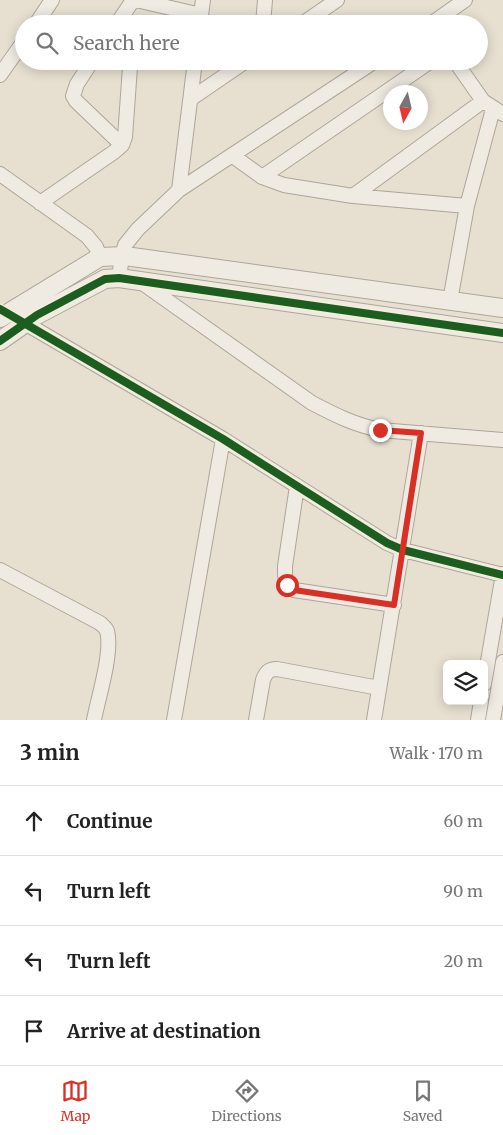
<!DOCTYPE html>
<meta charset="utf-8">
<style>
:root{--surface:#fff;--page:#f2f2f2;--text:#222;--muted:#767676;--line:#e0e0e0;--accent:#d93025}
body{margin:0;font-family:Merriweather,serif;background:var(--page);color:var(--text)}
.controls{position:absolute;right:15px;bottom:15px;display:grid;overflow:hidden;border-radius:8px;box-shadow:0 2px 12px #0003}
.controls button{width:45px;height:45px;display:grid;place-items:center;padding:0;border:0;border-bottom:1px solid var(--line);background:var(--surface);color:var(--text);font:25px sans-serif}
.compass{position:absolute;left:383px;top:85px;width:45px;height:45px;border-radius:50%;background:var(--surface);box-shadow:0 2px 12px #0003;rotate:188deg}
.stop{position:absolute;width:15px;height:15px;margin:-11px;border:4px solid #d93025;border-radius:50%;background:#fff}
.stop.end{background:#d93025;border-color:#fff;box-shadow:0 1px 5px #0008}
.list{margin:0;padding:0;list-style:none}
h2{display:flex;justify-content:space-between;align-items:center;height:65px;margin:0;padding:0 20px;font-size:21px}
h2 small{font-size:16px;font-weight:400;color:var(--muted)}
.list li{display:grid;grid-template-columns:32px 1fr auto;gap:15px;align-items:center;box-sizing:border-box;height:70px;padding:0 20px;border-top:1px solid var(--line)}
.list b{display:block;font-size:19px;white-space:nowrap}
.list em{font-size:16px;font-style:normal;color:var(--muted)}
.icon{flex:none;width:28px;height:28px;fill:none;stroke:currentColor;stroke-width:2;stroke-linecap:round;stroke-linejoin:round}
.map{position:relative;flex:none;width:503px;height:720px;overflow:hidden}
.search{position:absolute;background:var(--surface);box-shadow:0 2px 12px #0003;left:15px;right:15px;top:15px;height:55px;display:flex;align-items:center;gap:12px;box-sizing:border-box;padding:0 18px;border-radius:28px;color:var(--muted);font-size:19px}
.sheet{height:345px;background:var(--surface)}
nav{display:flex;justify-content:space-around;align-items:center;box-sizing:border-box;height:70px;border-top:1px solid var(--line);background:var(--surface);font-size:14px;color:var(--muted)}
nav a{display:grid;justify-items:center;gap:2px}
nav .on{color:var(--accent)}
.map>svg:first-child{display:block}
</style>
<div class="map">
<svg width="503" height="720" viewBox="0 0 503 720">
<rect width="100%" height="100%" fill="#e7e0d1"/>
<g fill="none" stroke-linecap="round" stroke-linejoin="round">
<g stroke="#ada599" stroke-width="16">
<path id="minor" d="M136,0L201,15
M200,23L203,0
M36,24L52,0
M117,24L133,0
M263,24L265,0
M302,24L337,0
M431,24L465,0
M92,61L77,84L73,96L76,101L122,145
M455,61L483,101L503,114
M0,75L24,41
M192,98L246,61
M233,156L262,177L284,185L353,196L467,206
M0,174L87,236L96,247L100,257
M262,177L431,61
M179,190L195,61
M353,196L483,101
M40,203L114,152L122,145L125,137L130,67L133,61
M119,278L122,256L125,245L129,240L138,229L179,190L375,61
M141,282L312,403C335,415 355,425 380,430L503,440
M450,301L467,206L493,109
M18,319L223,439L387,543L403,550L503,575
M297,486L285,566C285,578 284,583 294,590L394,605
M0,570L100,623C103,626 106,628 107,631C113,652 98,698 94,720
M484,684L503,574
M174,720L223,439
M256,720L263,680C266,672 269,669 277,669L379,688
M374,720L421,433
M478,720L481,701
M493,720L503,662"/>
</g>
<g stroke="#ada599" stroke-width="20">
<path id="tertiary" d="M0,318L100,257L125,256L503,308
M0,341L37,315L105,279L119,278L503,333"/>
</g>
<use href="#minor" stroke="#efebe3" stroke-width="14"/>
<use href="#tertiary" stroke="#efebe3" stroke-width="18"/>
<g stroke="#f7eed8" stroke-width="11">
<path id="cycleway" d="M0,309L223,439L387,543L403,550L503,575
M0,341L37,315L105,279L119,278L503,333"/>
</g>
<use href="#cycleway" stroke="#1b5e20" stroke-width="8"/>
</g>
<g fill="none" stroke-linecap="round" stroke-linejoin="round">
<path stroke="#d93025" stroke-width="6" d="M287,585L294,590L394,605L421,433L380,430"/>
</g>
</svg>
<div class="controls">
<button><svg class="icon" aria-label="layers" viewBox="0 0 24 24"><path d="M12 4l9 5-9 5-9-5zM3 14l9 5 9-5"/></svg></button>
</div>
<svg class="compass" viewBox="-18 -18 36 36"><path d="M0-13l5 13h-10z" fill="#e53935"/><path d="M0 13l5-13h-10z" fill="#767676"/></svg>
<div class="stop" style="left:287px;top:585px"></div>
<div class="stop end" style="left:380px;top:430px"></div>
<div class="search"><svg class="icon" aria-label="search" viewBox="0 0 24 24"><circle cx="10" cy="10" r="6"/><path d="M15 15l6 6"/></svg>Search here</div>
</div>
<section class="sheet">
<h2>3 min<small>Walk · 170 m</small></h2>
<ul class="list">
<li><svg class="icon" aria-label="ahead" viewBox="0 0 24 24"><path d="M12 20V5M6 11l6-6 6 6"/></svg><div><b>Continue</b></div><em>60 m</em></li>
<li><svg class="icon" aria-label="left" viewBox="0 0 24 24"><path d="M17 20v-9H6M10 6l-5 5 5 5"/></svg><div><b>Turn left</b></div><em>90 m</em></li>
<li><svg class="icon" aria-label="left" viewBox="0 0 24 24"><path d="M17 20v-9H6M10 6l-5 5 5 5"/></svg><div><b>Turn left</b></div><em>20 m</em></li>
<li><svg class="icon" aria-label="arrive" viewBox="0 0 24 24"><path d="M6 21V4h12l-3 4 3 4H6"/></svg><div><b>Arrive at destination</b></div></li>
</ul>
</section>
<nav>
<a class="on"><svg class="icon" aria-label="map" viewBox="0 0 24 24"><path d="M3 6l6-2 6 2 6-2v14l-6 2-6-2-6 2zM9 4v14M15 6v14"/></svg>Map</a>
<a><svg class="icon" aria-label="directions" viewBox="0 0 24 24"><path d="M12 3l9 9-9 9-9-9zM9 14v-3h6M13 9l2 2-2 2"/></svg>Directions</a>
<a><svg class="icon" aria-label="saved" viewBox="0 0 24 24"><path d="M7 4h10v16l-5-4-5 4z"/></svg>Saved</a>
</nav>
